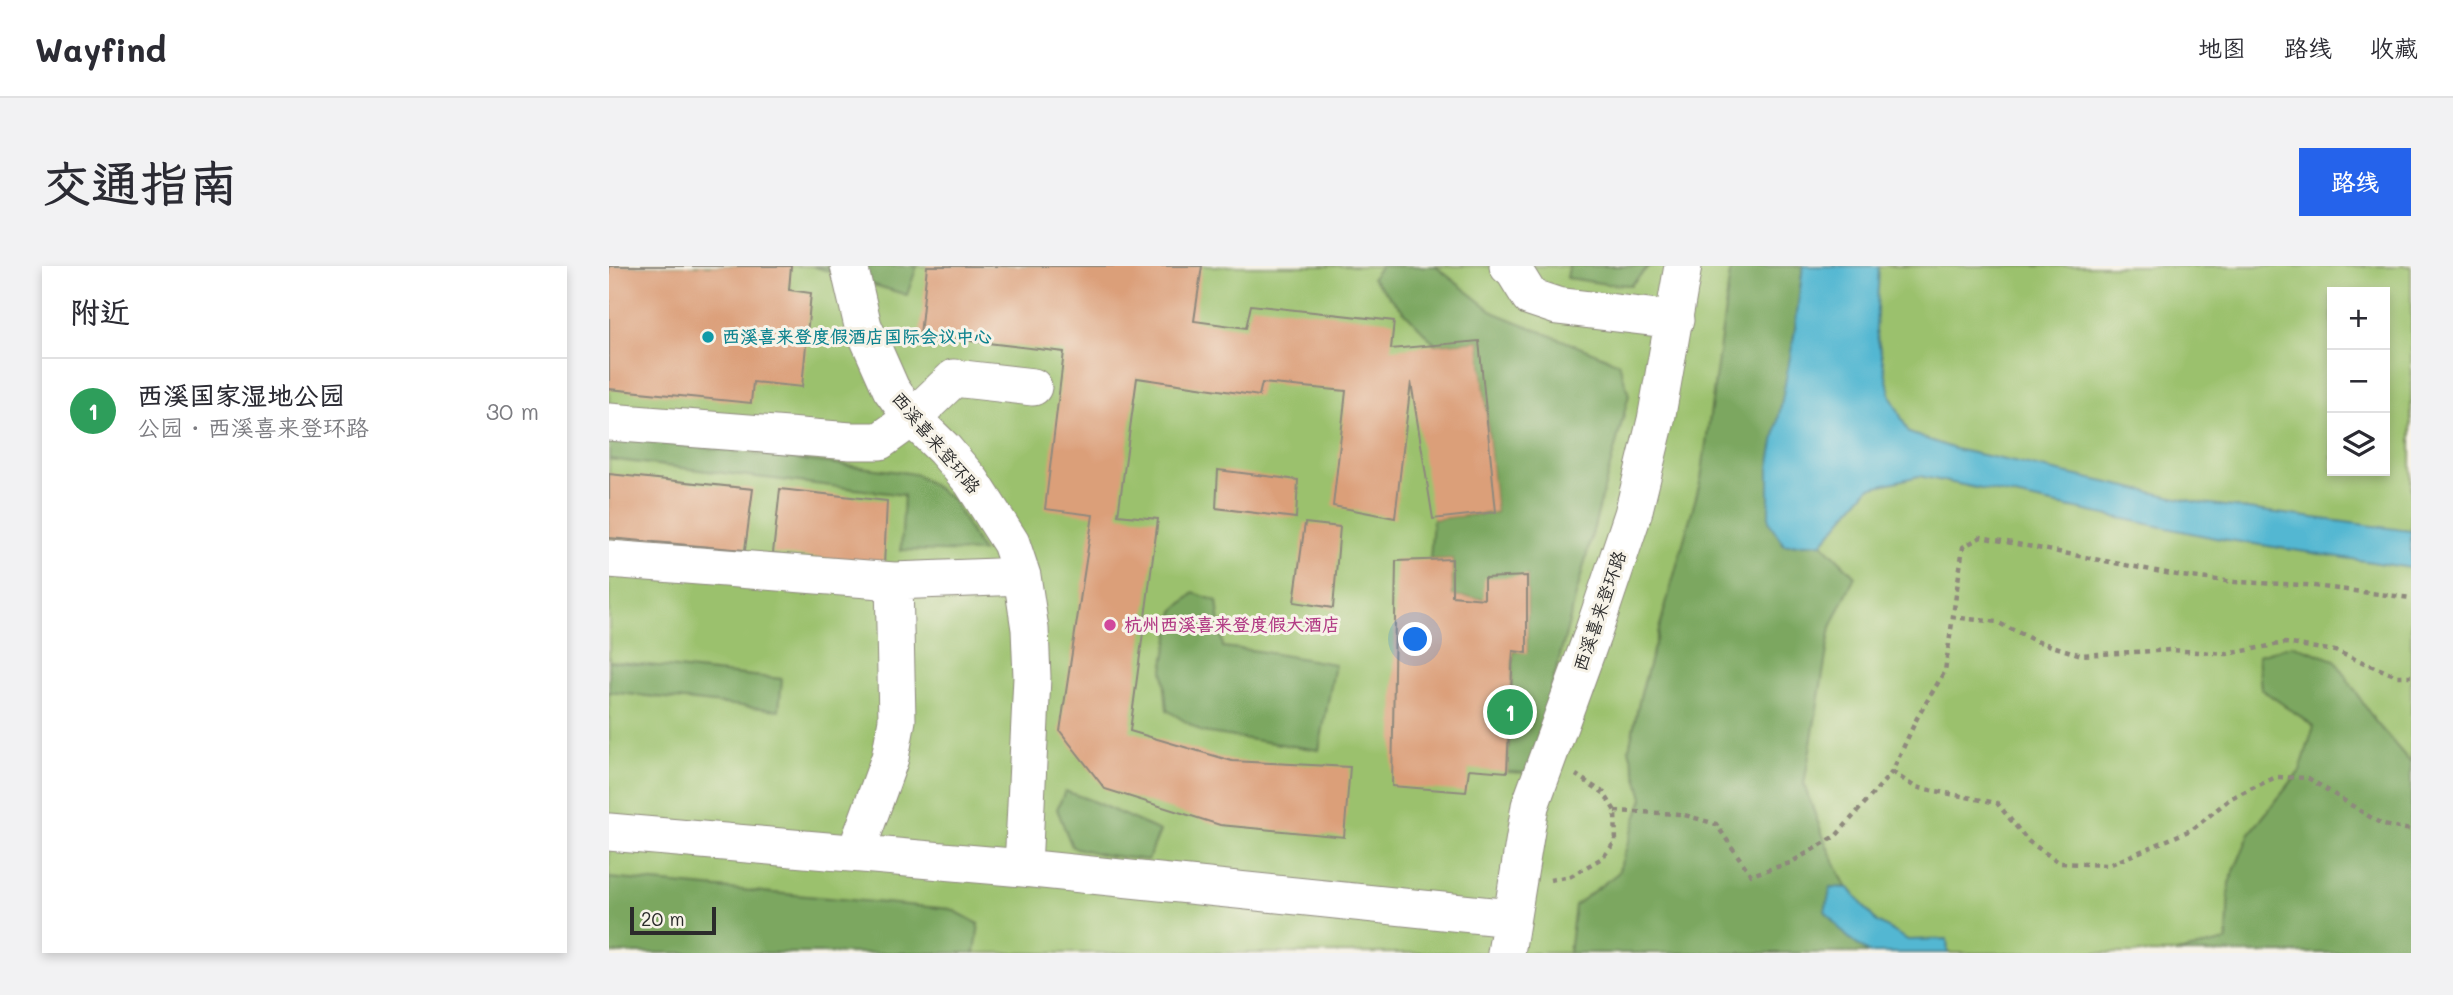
<!DOCTYPE html>
<html lang="zh">
<meta charset="utf-8">
<style>
:root{--surface:#fff;--page:#f2f2f3;--text:#2b2b33;--muted:#7c7c81;--line:#e1e1e2;--accent:#2563eb}
body{margin:0;font-family:Mali,"LXGW WenKai TC",sans-serif;background:var(--page);color:var(--text)}
.controls{position:absolute;right:21px;top:21px;display:grid;overflow:hidden;border-radius:0px;box-shadow:0 4px 10px #0003}
.controls button{width:63px;height:63px;display:grid;place-items:center;padding:0;border:0;border-bottom:2px solid var(--line);background:var(--surface);color:var(--text);font:35px sans-serif}
.scale{position:absolute;left:21px;bottom:18px;width:86px;box-sizing:border-box;padding-left:7px;border:4px solid #2b2b2b;border-top:0;font-size:19px;line-height:24px;white-space:nowrap;color:#2b2b2b;-webkit-text-stroke:5px #f7f3e8;paint-order:stroke}
.you{position:absolute;left:807px;top:374px;width:24px;height:24px;margin:-18px;border:5px solid #fff;border-radius:50%;background:#1a73e8;box-shadow:0 0 0 10px #1a73e833}
.badge{display:grid;place-items:center;width:46px;height:46px;border-radius:50%;background:var(--accent);color:#fff;font-size:23px;font-weight:700}
.pin{position:absolute;translate:-50% -50%;border:4px solid #fff;box-shadow:0 2px 7px #0006}
.list{margin:0;padding:0;list-style:none}
h2{display:flex;justify-content:space-between;align-items:center;height:91px;margin:0;padding:0 28px;font-size:30px}
h2 small{font-size:23px;font-weight:400;color:var(--muted)}
.list li{display:grid;grid-template-columns:46px 1fr auto;gap:21px;align-items:center;box-sizing:border-box;height:105px;padding:0 28px;border-top:2px solid var(--line)}
.list b{display:block;font-size:26px;white-space:nowrap}
.list p{margin:0;font-size:23px;white-space:nowrap;color:var(--muted)}
.list em{font-size:23px;font-style:normal;color:var(--muted)}
.icon{flex:none;width:38px;height:38px;fill:none;stroke:currentColor;stroke-width:2;stroke-linecap:round;stroke-linejoin:round}
.map{position:relative;flex:none;width:1802px;height:687px;overflow:hidden;border-radius:0px}
header{display:flex;align-items:center;gap:42px;box-sizing:border-box;height:98px;padding:0 35px;background:var(--surface);border-bottom:2px solid var(--line)}
header strong{font-size:33px}
nav{display:flex;gap:38px;margin-inline-start:auto;font-size:24px}
.intro{display:flex;align-items:center;justify-content:space-between;box-sizing:border-box;height:168px;padding:0 42px}
h1{margin:0;font-size:49px}
.button{padding:18px 32px;border-radius:0px;background:var(--accent);color:#fff;font-size:24px;font-weight:700}
main{display:flex;gap:42px;padding:0 42px}
aside{flex:1;background:var(--surface);border-radius:0px;box-shadow:0 4px 10px #0003}
.map>svg:first-child{display:block}
</style>
<header>
<strong>Wayfind</strong>
<nav><a>地图</a><a>路线</a><a>收藏</a></nav>
</header>
<div class="intro"><h1>交通指南</h1><a class="button">路线</a></div>
<main>
<aside>
<h2>附近<small></small></h2>
<ul class="list">
<li><span class="badge" style="background:#2e9e5b">1</span><div><b>西溪国家湿地公园</b><p>公园 · 西溪喜来登环路</p></div><em>30 m</em></li>
</ul>
</aside>
<div class="map">
<svg width="1802" height="687" viewBox="0 0 1802 687">
<rect width="100%" height="100%" fill="#f7f3e8"/>
<filter id="ink" filterUnits="userSpaceOnUse"><feTurbulence type="fractalNoise" baseFrequency=".0143" numOctaves="2"/><feDisplacementMap in="SourceGraphic" scale="14" xChannelSelector="R" yChannelSelector="G"/><feConvolveMatrix kernelMatrix="1 2 1 2 8 2 1 2 1" color-interpolation-filters="sRGB"/></filter>
<filter id="wash" filterUnits="userSpaceOnUse"><feTurbulence type="fractalNoise" baseFrequency=".00686" numOctaves="4" result="noise"/><feDisplacementMap in="SourceGraphic" scale="28" xChannelSelector="R" yChannelSelector="G"/><feGaussianBlur stdDeviation="1.57" result="paint"/><feColorMatrix in="noise" values="0 0 0 0 0 0 0 0 0 0 0 0 0 0 0 0 0 1.4 0 .05"/><feComposite in="paint" operator="in"/></filter>
<g filter="url(#wash)">
<rect width="100%" height="100%" fill="#f2e7cf"/>
<path fill="#9bc16d" stroke="#63764c" stroke-width="2" fill-rule="evenodd" d="M0,0H1802V687H0ZM1723,26H1776V205H1723Z"/>
<path fill="#7ca760" stroke="#546946" stroke-width="2" d="M203,0H308L298,29Z
M772,0H826L886,47L1010,97L1020,129L920,507L898,506L904,385L918,386V310L875,333L843,330V293L821,294L824,253L887,246L870,75L827,79L763,12Z
M960,0H1040L1022,19L998,18L958,12Z
M1122,0H1194L1185,70L1175,279L1213,277L1246,310L1222,361L1195,519L1218,580L1268,687H960L966,639L1009,607L1034,532L1020,483L1031,431L1092,213Z
M0,170L307,208L343,233L373,286L292,284L295,229L0,193Z
M585,327L608,335L614,381L649,385L726,398L710,484L593,466L558,444L554,403L565,345Z
M1684,379L1726,394L1765,454L1802,497V687H1564L1618,675L1620,617L1641,567L1691,505L1705,460L1652,423L1649,389Z
M0,395L173,413L170,444L0,426Z
M456,525L481,534L551,565L539,594L496,589L463,581L448,543Z
M0,612L342,643L370,658L366,687H0Z"/>
<path fill="#53b7d2" stroke="#3f717e" stroke-width="2" d="M1194,0H1270L1267,65L1282,131L1300,167L1346,183L1587,236L1802,265V302L1606,272L1310,210L1260,222L1213,277L1175,279L1160,256V202L1185,70Z
M1222,621L1240,622L1267,655L1299,674L1338,673L1339,687H1261C1241,676 1229,662 1216,645Z"/>
<g id="blocks">
<path fill="#db9f79" d="M0,0H182L180,24L202,27L193,121L144,116L142,137L0,123Z
M318,0H593L585,55L637,62L642,39L785,55L782,83L870,75L887,246L824,253L802,116L786,252L724,240L737,125L653,117L650,130L528,112L509,249L549,253L521,465L623,495L741,501L735,571L611,559L496,523L451,465L484,249L436,243L455,86L311,69Z
M609,204L689,214L687,252L607,242Z
M0,208L144,223L136,284L0,272Z
M171,223L278,235L275,300L164,287Z
M696,257L731,261L724,342L685,336Z
M843,293V330L875,333V312L918,310V387L904,385L898,506L860,503L857,526L783,520L787,295Z"/>
</g>
</g>
<g filter="url(#ink)">
<use href="#blocks" fill-opacity="0" stroke="#8e897d" stroke-width="2"/>
<g fill="none" stroke-linecap="round" stroke-linejoin="round">
<g stroke="#8e897d" stroke-width="39">
<path id="minor" d="M240,0L254,60L282,123L303,152L335,183L363,216L402,277L413,310L421,363L423,411L414,602
M899,0L905,5L921,31L948,40L1066,54
M0,156L242,175H271L303,152L345,112L424,121
M0,293L285,315L413,310
M0,566L414,602L902,652
M247,586L281,492L288,454L285,315
M897,687L921,540L983,370L1024,248L1047,154L1074,0"/>
</g>
<path stroke="#8e897d" stroke-width="4.5" stroke-dasharray="5 5" stroke-linecap="butt" d="M1342,351L1388,356L1424,374L1472,389L1562,384L1618,388L1676,377L1726,385L1788,410H1802
M1283,506L1306,521L1388,537L1419,575L1451,597L1500,599L1584,563L1622,532L1667,511L1699,512L1774,559L1802,564
M1006,545L1072,548L1107,558L1142,609L1181,597L1227,570L1283,506L1308,452L1336,405L1354,281L1372,271L1573,310L1626,316L1697,319L1802,332
M941,614L962,610L993,592L1007,575L1006,545L995,527L967,509"/>
<use href="#minor" stroke="#fff" stroke-width="37"/>
</g>
</g>
<circle fill="#0f9aa8" stroke="#f7f3e8" stroke-width="2.5" cx="99" cy="71" r="7"/>
<circle fill="#d1479c" stroke="#f7f3e8" stroke-width="2.5" cx="501" cy="359" r="7"/>
<g text-anchor="middle" stroke-width="6" stroke-linejoin="round" paint-order="stroke">
<g font-size="18" font-weight="bold" fill="#0d838f" stroke="#f7f3e8" text-anchor="start">
<text x="113" y="77">西溪喜来登度假酒店国际会议中心</text>
</g>
<g font-size="18" fill="#2b2b2b" stroke="#f7f3e8">
<text transform="translate(327 177) rotate(50)" y="6">西溪喜来登环路</text>
<text transform="translate(991 345) rotate(-71)" y="6">西溪喜来登环路</text>
</g>
<g font-size="18" font-weight="bold" fill="#b23c85" stroke="#f7f3e8" text-anchor="start">
<text x="515" y="365">杭州西溪喜来登度假大酒店</text>
</g>
</g>
</svg>
<div class="controls">
<button>+</button>
<button>−</button>
<button><svg class="icon" aria-label="layers" viewBox="0 0 24 24"><path d="M12 4l9 5-9 5-9-5zM3 14l9 5 9-5"/></svg></button>
</div>
<div class="scale">20 m</div>
<div class="you"></div>
<div class="pin badge" style="left:901px;top:446px;background:#2e9e5b">1</div>
</div>
</main>
